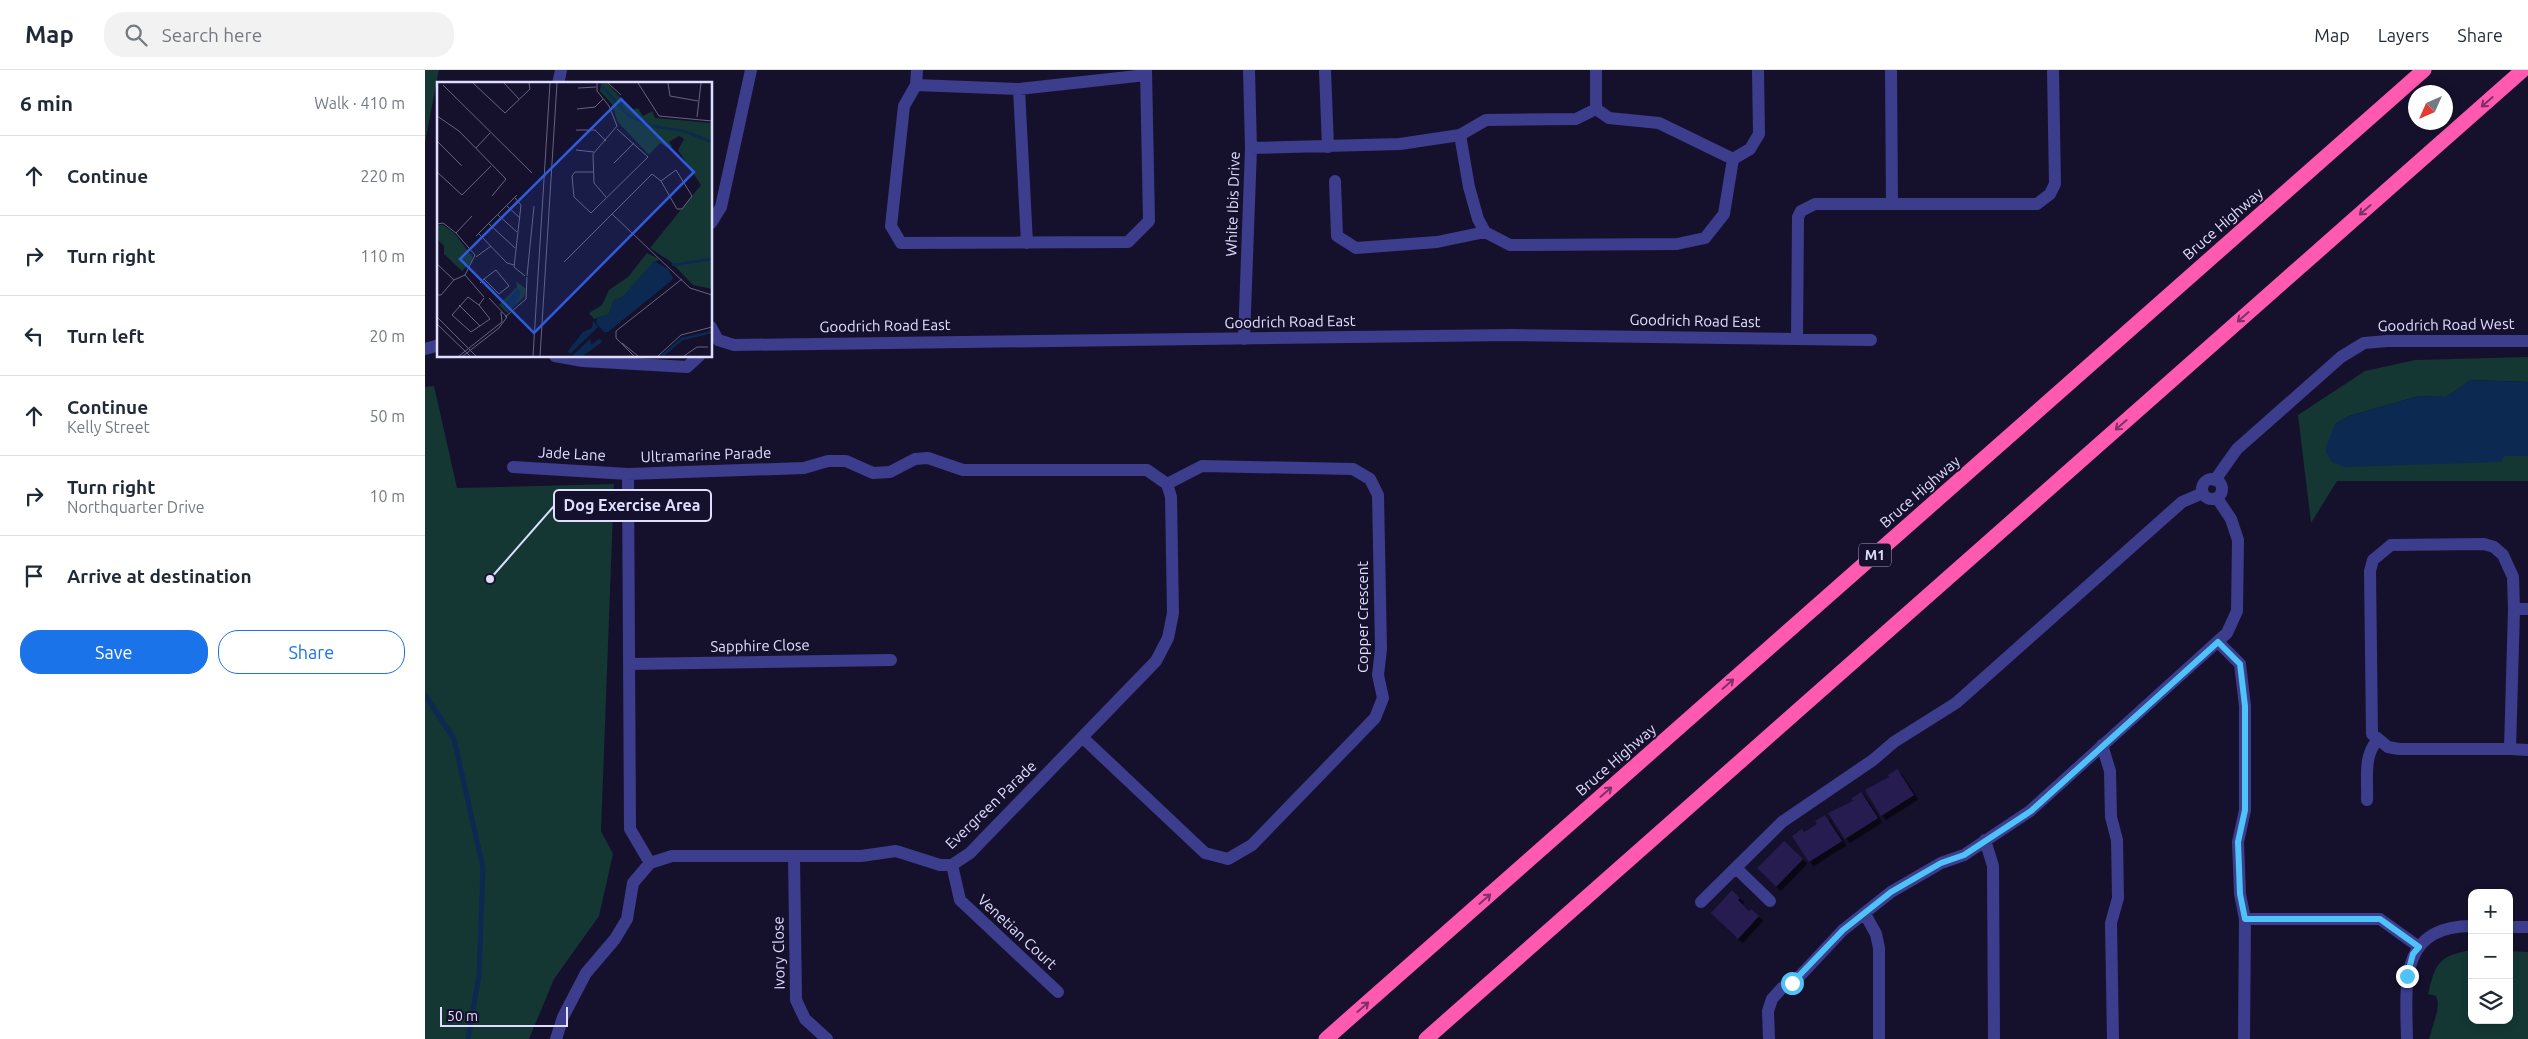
<!DOCTYPE html>
<meta charset="utf-8">
<style>
:root{--surface:#fff;--page:#f2f2f3;--text:#1f2937;--muted:#747a83;--line:#e0e1e3;--accent:#1a73e8}
body{margin:0;font-family:Ubuntu,sans-serif;background:var(--page);color:var(--text)}
.controls{position:absolute;right:15px;bottom:15px;display:grid;overflow:hidden;border-radius:10px;box-shadow:0 2px 8px #0003}
.controls button{width:45px;height:45px;display:grid;place-items:center;padding:0;border:0;border-bottom:1px solid var(--line);background:var(--surface);color:var(--text);font:25px sans-serif}
.compass{position:absolute;left:1983px;top:15px;width:45px;height:45px;border-radius:50%;background:var(--surface);box-shadow:0 2px 8px #0003;rotate:225deg}
.scale{position:absolute;left:15px;bottom:12px;width:128px;box-sizing:border-box;padding-left:5px;border:2px solid #e0deff;border-top:0;font-size:14px;line-height:18px;white-space:nowrap;color:#e0deff;-webkit-text-stroke:4px #15112d;paint-order:stroke}
.stop{position:absolute;width:15px;height:15px;margin:-11px;border:4px solid #4fc3f7;border-radius:50%;background:#fff}
.stop.end{background:#4fc3f7;border-color:#fff;box-shadow:0 1px 5px #0008}
.list{margin:0;padding:0;list-style:none}
h2{display:flex;justify-content:space-between;align-items:center;height:65px;margin:0;padding:0 20px;font-size:21px}
h2 small{font-size:16px;font-weight:400;color:var(--muted)}
.list li{display:grid;grid-template-columns:32px 1fr auto;gap:15px;align-items:center;box-sizing:border-box;height:80px;padding:0 20px;border-top:1px solid var(--line)}
.list b{display:block;font-size:19px;white-space:nowrap}
.list p{margin:0;font-size:16px;white-space:nowrap;color:var(--muted)}
.list em{font-size:16px;font-style:normal;color:var(--muted)}
.actions{display:flex;gap:10px;padding:15px 20px}
.actions a{flex:1;padding:11px 0;border:1px solid var(--accent);border-radius:20px;text-align:center;font-size:18px;color:var(--accent)}
.actions .main{background:var(--accent);color:#fff}
.icon{flex:none;width:28px;height:28px;fill:none;stroke:currentColor;stroke-width:2;stroke-linecap:round;stroke-linejoin:round}
.map{position:relative;flex:none;width:2103px;height:969px;overflow:hidden}
header{display:flex;align-items:center;gap:30px;box-sizing:border-box;height:70px;padding:0 25px;background:var(--surface);border-bottom:1px solid var(--line)}
header strong{font-size:24px}
nav{display:flex;gap:28px;margin-inline-start:auto;font-size:18px}
.search{width:350px;height:45px;background:var(--page);display:flex;align-items:center;gap:12px;box-sizing:border-box;padding:0 18px;border-radius:20px;color:var(--muted);font-size:19px}
main{display:flex}
aside{flex:1;background:var(--surface)}
.map>svg:first-child{display:block}
</style>
<header>
<strong>Map</strong>
<div class="search"><svg class="icon" aria-label="search" viewBox="0 0 24 24"><circle cx="10" cy="10" r="6"/><path d="M15 15l6 6"/></svg>Search here</div>
<nav><a>Map</a><a>Layers</a><a>Share</a></nav>
</header>
<main>
<aside>
<h2>6 min<small>Walk · 410 m</small></h2>
<ul class="list">
<li><svg class="icon" aria-label="ahead" viewBox="0 0 24 24"><path d="M12 20V5M6 11l6-6 6 6"/></svg><div><b>Continue</b></div><em>220 m</em></li>
<li><svg class="icon" aria-label="right" viewBox="0 0 24 24"><path d="M7 20v-9h11M14 6l5 5-5 5"/></svg><div><b>Turn right</b></div><em>110 m</em></li>
<li><svg class="icon" aria-label="left" viewBox="0 0 24 24"><path d="M17 20v-9H6M10 6l-5 5 5 5"/></svg><div><b>Turn left</b></div><em>20 m</em></li>
<li><svg class="icon" aria-label="ahead" viewBox="0 0 24 24"><path d="M12 20V5M6 11l6-6 6 6"/></svg><div><b>Continue</b><p>Kelly Street</p></div><em>50 m</em></li>
<li><svg class="icon" aria-label="right" viewBox="0 0 24 24"><path d="M7 20v-9h11M14 6l5 5-5 5"/></svg><div><b>Turn right</b><p>Northquarter Drive</p></div><em>10 m</em></li>
<li><svg class="icon" aria-label="arrive" viewBox="0 0 24 24"><path d="M6 21V4h12l-3 4 3 4H6"/></svg><div><b>Arrive at destination</b></div></li>
</ul>
<div class="actions"><a class="main">Save</a><a>Share</a></div>
</aside>
<div class="map">
<svg width="2103" height="969" viewBox="0 0 2103 969">
<defs>
<filter id="shadow"><feDropShadow dx="4.5" dy="4.5" stdDeviation="0" flood-color="#0009"/></filter>
</defs>
<rect width="100%" height="100%" fill="#15112d"/>
<path fill="#143734" d="M0,0H14L0,72Z
M2103,287V312L2046,310L2021,327L1994,326L1924,346L1910,354L2079,386H2103V411H1912L1886,453L1873,345L1940,301L1990,290Z
M9,316L32,418L189,414L176,761L188,784L174,846L129,909L104,969H0V317Z
M2041,881H2047V950H2084V881L2103,882V969H2004L2012,942L2013,932L2011,926L2003,924C2010,896 2012,887 2041,881Z"/>
<path fill="#0c2951" d="M2046,310L2103,312V386H2079L2076,392L1919,397L1907,392L1900,380L1910,354L1924,346L1994,326L2021,327Z"/>
<g fill="none" stroke-linecap="round" stroke-linejoin="round">
<path stroke="#0c2951" stroke-width="5" d="M0,625L29,669L58,798L54,905L43,969"/>
</g>
<path fill="#251d4f" filter="url(#shadow)" d="M1472,699L1489,725L1456,746L1440,720L1464,707L1463,705Z
M1436,722L1453,748L1420,769L1403,743L1428,731L1426,729Z
M1400,745L1417,771L1384,792L1367,766L1377,759L1379,762L1392,754L1390,751Z
M1359,771L1378,789L1351,817L1332,798Z
M1307,820L1315,828L1313,830L1324,841L1326,839L1334,846L1313,869L1286,843Z"/>
<g fill="none" stroke-linecap="round" stroke-linejoin="round">
<path stroke="#3c3d8d" stroke-width="12" d="M492,0L491,15L479,36L466,156L476,173L703,172L724,151L721,0
M900,0L903,77
M1171,0V39
M1466,0L1467,134
M133,14L136,0
M491,15L594,19L721,5
M594,19L602,173
M826,78L975,74L1035,65L1061,50L1151,49L1171,39L1184,48L1234,53L1308,89L1299,144L1280,168L1252,174L1085,175L1060,162L1053,149L1044,117L1035,65
M1308,89L1325,79L1334,64L1333,0
M910,111L912,166L931,178L1012,172L1060,162
M286,153L296,137L326,0
M286,257L293,270
M819,269L826,78L824,0
M1372,269L1373,147L1376,141L1390,134H1612L1625,124L1630,114L1628,0
M293,270L309,275L1087,265L1446,270
M0,279L14,275
M130,286L158,291L262,297L274,286
M88,397L203,404
M1777 419a10 10 0 1 1 20 0a10 10 0 1 1-20 0Z
M1790,410L1812,379L1916,287L1939,273L1962,271H2103
M2089,539H2103
M1793,572L1815,594L1820,636V740L1813,772L1815,824L1820,849L1819,969
M204,594L466,590
M657,667L780,783L803,789L827,775L950,648L958,628L953,605L956,579L953,425L945,409L928,399L777,396L742,414
M1677,675L1685,701L1686,747L1692,770L1693,828L1686,853L1688,969
M2085,679H1974L1963,677L1947,664L1945,501L1948,490L1966,475L2059,474L2069,477L2078,485L2088,507L2089,539L2085,679L2103,680
M1942,730C1943,710 1938,686 1952,671
M1560,770L1568,796L1569,969
M369,786L371,930L380,949L402,969
M225,793L205,759L203,404L379,398L403,391H421L448,403L465,402L490,389L503,388L538,400H722L742,414
M527,795L535,830L633,922
M1311,798L1345,831
M1276,832L1357,752L1448,690L1469,672L1531,633L1757,432L1778,423
M1440,844L1451,864L1454,878V969
M1820,849H1955L1994,877
M2084,857H2103
M131,969L138,947L161,903L190,869L202,849L208,813L225,793L247,786H436L471,781L515,795H527L545,783L731,591L743,568L748,543L746,427L742,414
M1344,969L1343,941L1347,929L1357,918L1372,909L1418,860L1466,822L1516,793L1539,785L1605,741L1802,563L1812,541L1813,470L1806,449L1792,428
M1982,969C1981,915 1973,856 2047,856"/>
<path stroke="#ff59b0" stroke-width="15" d="M901,969L1999,0
M1001,969L2098,0"/>
</g>
<defs><path id="oneway-shaft" d="M-6 0H5M1.5-3L5.5 0L1.5 3" fill="none" stroke-width="1.6" stroke-linecap="round" stroke-linejoin="round" transform="scale(1.25)"/></defs>
<g stroke="#7e3168">
<use href="#oneway-shaft" transform="translate(2062 32) rotate(139)"/>
<use href="#oneway-shaft" transform="translate(1940 140) rotate(139)"/>
<use href="#oneway-shaft" transform="translate(1818 247) rotate(139)"/>
<use href="#oneway-shaft" transform="translate(1696 355) rotate(139)"/>
<use href="#oneway-shaft" transform="translate(1303 614) rotate(-41)"/>
<use href="#oneway-shaft" transform="translate(1181 722) rotate(-41)"/>
<use href="#oneway-shaft" transform="translate(1060 829) rotate(-41)"/>
<use href="#oneway-shaft" transform="translate(938 937) rotate(-41)"/>
</g>
<g fill="none" stroke-linecap="round" stroke-linejoin="round">
<path stroke="#4fc3f7" stroke-width="6" d="M1367,913L1418,860L1466,822L1516,793L1539,785L1606,741L1793,572L1815,594L1820,636V740L1813,772L1815,824L1820,849H1955L1994,877L1988,884L1982,906"/>
</g>
<g text-anchor="middle" stroke-width="4" stroke-linejoin="round" paint-order="stroke">
<rect fill="#15112d" stroke="#a3a0c0" stroke-width="1" x="1434" y="473.5" width="32" height="23" rx="4"/>
<g font-size="14" font-weight="bold" fill="#e0deff">
<text x="1450" y="490">M1</text>
</g>
<g font-size="15" fill="#e0deff" stroke="#15112d">
<text transform="translate(808 134) rotate(-88)" y="5">White Ibis Drive</text>
<text transform="translate(1798 154) rotate(-41)" y="5">Bruce Highway</text>
<text transform="translate(1270 251) rotate(1)" y="5">Goodrich Road East</text>
<text transform="translate(865 252) rotate(-1)" y="5">Goodrich Road East</text>
<text transform="translate(2021 255) rotate(-1)" y="5">Goodrich Road West</text>
<text transform="translate(460 256) rotate(-1)" y="5">Goodrich Road East</text>
<text transform="translate(147 384) rotate(3)" y="5">Jade Lane</text>
<text transform="translate(281 385) rotate(-2)" y="5">Ultramarine Parade</text>
<text transform="translate(1495 422) rotate(-41)" y="5">Bruce Highway</text>
<text transform="translate(938 547) rotate(-90)" y="5">Copper Crescent</text>
<text transform="translate(335 576) rotate(-1)" y="5">Sapphire Close</text>
<text transform="translate(1191 690) rotate(-41)" y="5">Bruce Highway</text>
<text transform="translate(566 735) rotate(-44)" y="5">Evergreen Parade</text>
<text transform="translate(592 862) rotate(43)" y="5">Venetian Court</text>
<text transform="translate(354 883) rotate(-91)" y="5">Ivory Close</text>
</g>
</g>
<g transform="translate(12 12)">
<rect width="275" height="275" fill="#15112d"/>
<path d="M170,1L195,28L201,26L206,34L215,29L218,36L275,41V207L256,203L234,180L213,166L264,103L241,68L247,57L242,54L232,60L235,64L233,67L223,61L212,73L180,39L175,22L163,9L164,2ZM0,143H6L17,151L35,174V179L25,189L7,172V164L0,157ZM210,171L222,177L220,179L217,180L186,215L177,218L172,232L157,237L152,231L165,223L172,208L191,195ZM79,199L89,207L87,215L70,231L62,223L80,205Z" fill="#143734"/>
<path d="M217,179L231,187L236,196L234,199L171,250H167L159,241L160,236L172,232L177,218L186,215ZM81,206L84,211L78,223L70,228L66,223ZM156,239L161,245L133,272L131,269L146,250L155,246ZM153,257L154,263L162,257L166,259L146,274H135Z" fill="#0c2951"/>
<path fill="none" stroke="#0c2951" stroke-width="2.5" d="M164,3L192,34L213,43M215,44L247,49L275,60M235,183L275,177M225,274L245,257L275,250"/>
<path fill="none" stroke="#666381" stroke-width="1" d="M36,1L68,31L93,7L92,1M67,1L82,17M160,1V9L172,24L180,44L156,72L157,101L169,115M171,1L184,13M201,1L222,34L275,39M231,1L233,14L261,19M6,3L95,91M141,6L159,5M140,27L158,25L166,17M0,34L22,49L69,97L55,114M260,35L264,1M139,48H158L169,59M0,59L25,84M39,66L53,51M139,68L157,70M177,81L197,61M0,90L25,113L54,84M157,90H138L135,94L137,115L154,131L211,75L180,47M78,116L84,123L77,185L88,194M70,124L83,136M175,132L253,206L275,213M61,133L80,150M0,142L6,141L19,151L38,173L28,193L47,215M52,142L78,166M19,151L35,134M42,152L70,181L77,183M39,154L80,113M39,175L54,164M127,180L215,92L224,99L240,127H245L255,114L239,88L224,99M0,182L17,198M90,194L97,124M43,201L47,197L62,212L72,204L59,188L47,197M0,213H4L17,198L28,193M52,216L70,235M22,223L43,244M42,223L31,215L15,233L34,250L53,237L42,223L47,216M0,235L39,274M68,235L89,217L90,195M0,242L33,274M185,261L201,274M22,274L65,240L64,230M26,274L62,246L70,235M96,274L113,1M103,274L120,1M197,274L179,256V249L245,197M221,274L244,253L275,245M247,274L260,265H271"/>
<path fill="#305cdc" fill-opacity="0.15" stroke="#305cdc" stroke-width="2.5" d="M184,17L257,90L97,251L23,177Z"/>
<rect width="275" height="275" fill="none" stroke="#e0deff" stroke-width="2.5"/>
</g>
<path fill="none" stroke="#e0deff" stroke-width="2" d="M65 509L129 436"/>
<circle fill="#e0deff" stroke="#15112d" stroke-width="2" cx="65" cy="509" r="5"/>
<rect fill="#15112d" stroke="#e0deff" stroke-width="2" x="129" y="420" width="157" height="31" rx="5"/>
<g font-size="16" text-anchor="middle" font-weight="bold" fill="#e0deff">
<text x="207" y="441">Dog Exercise Area</text>
</g>
</svg>
<div class="controls">
<button>+</button>
<button>−</button>
<button><svg class="icon" aria-label="layers" viewBox="0 0 24 24"><path d="M12 4l9 5-9 5-9-5zM3 14l9 5 9-5"/></svg></button>
</div>
<svg class="compass" viewBox="-18 -18 36 36"><path d="M0-13l5 13h-10z" fill="#e53935"/><path d="M0 13l5-13h-10z" fill="#747a83"/></svg>
<div class="scale">50 m</div>
<div class="stop" style="left:1367px;top:913px"></div>
<div class="stop end" style="left:1982px;top:906px"></div>
</div>
</main>
